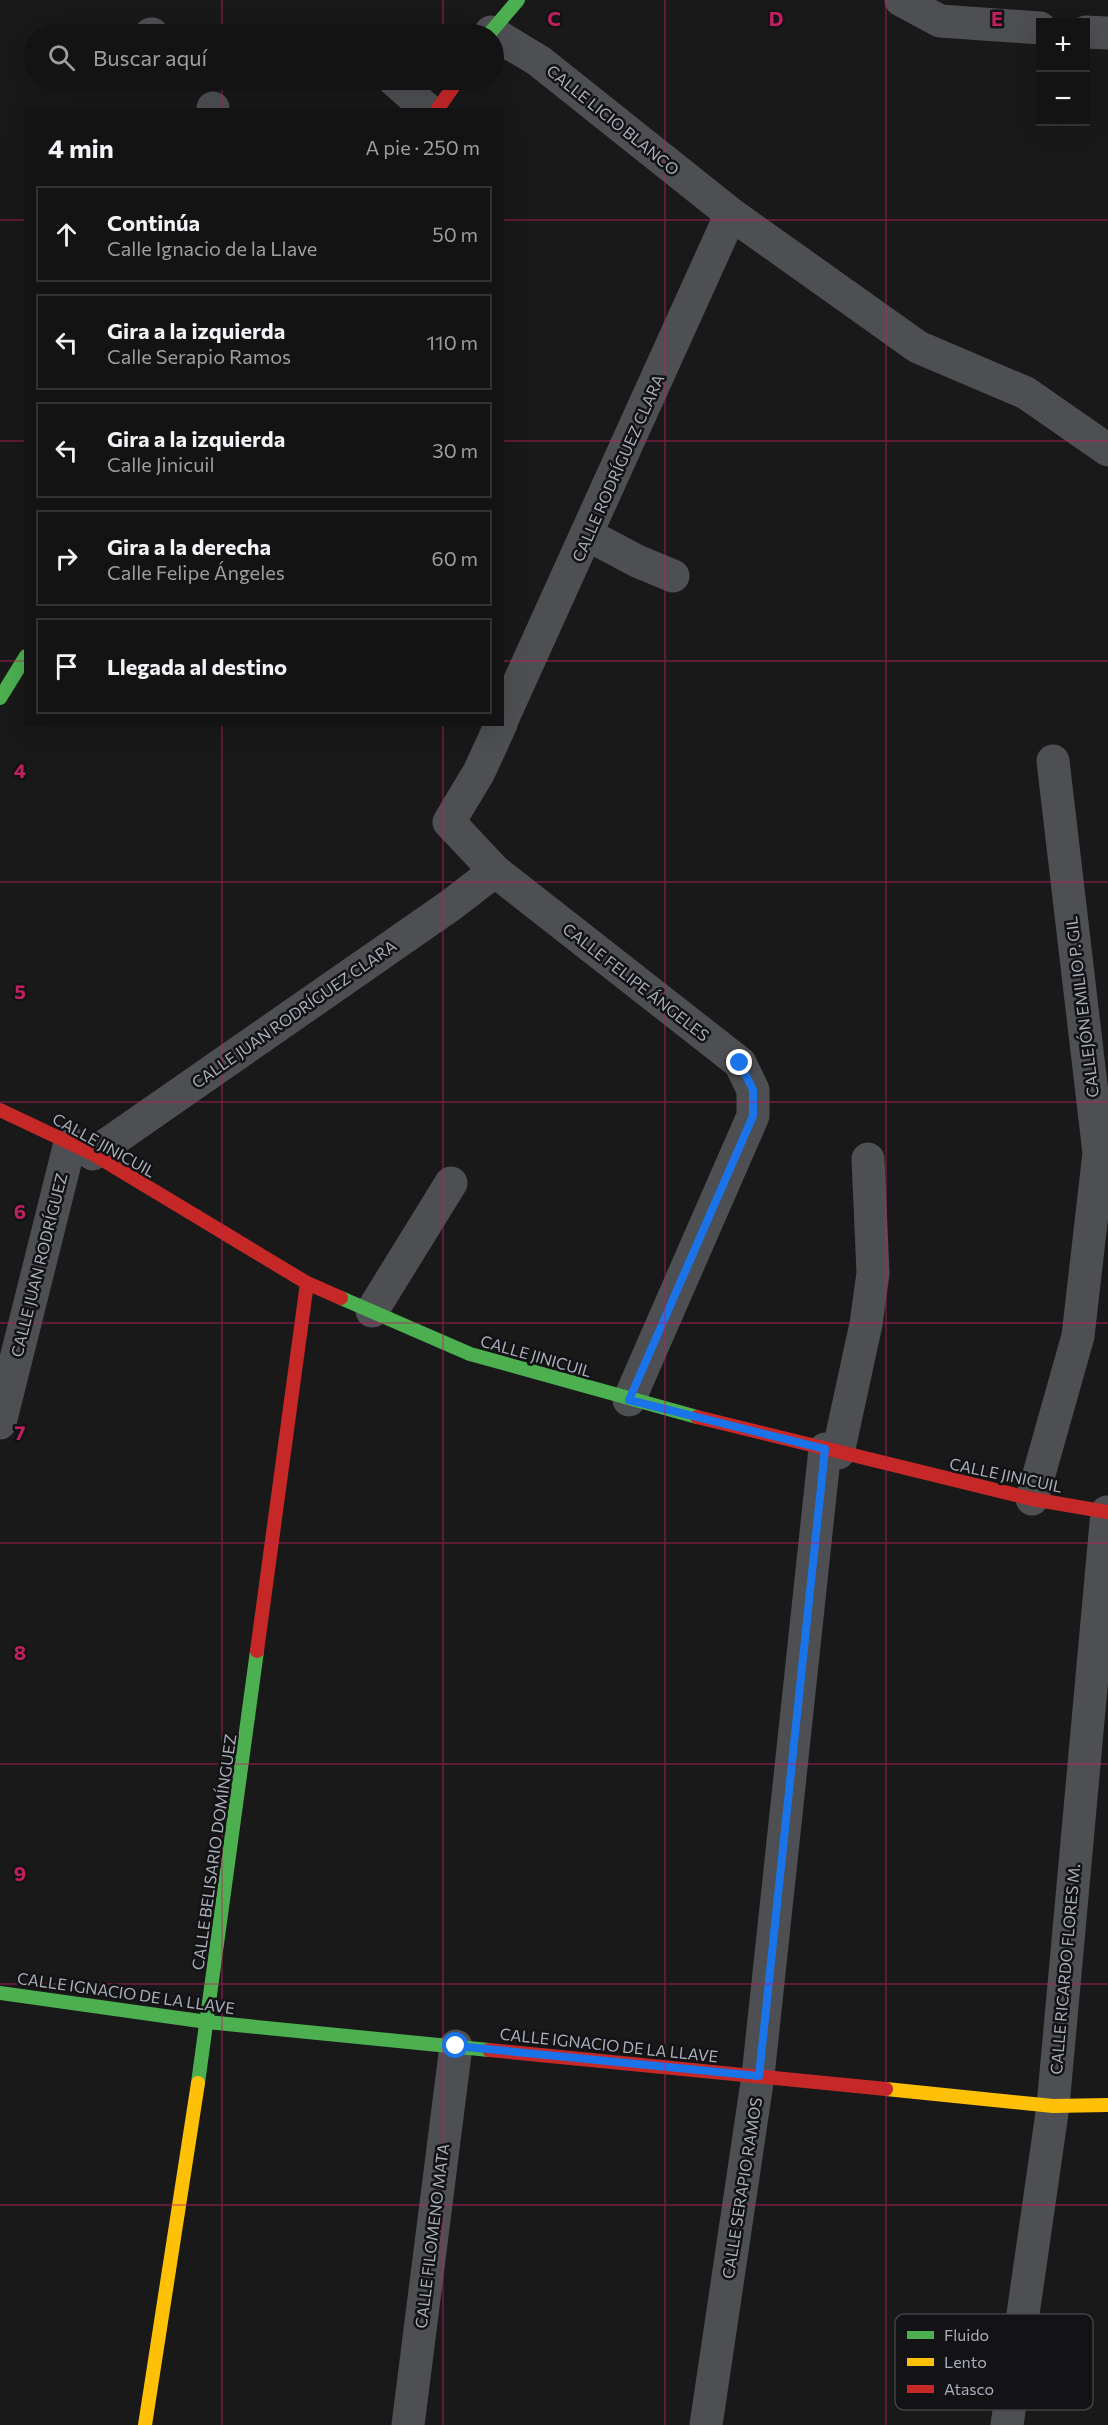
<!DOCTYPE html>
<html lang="es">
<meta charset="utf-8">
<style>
:root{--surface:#131313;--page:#202021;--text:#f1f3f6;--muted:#9d9ea0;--line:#323233}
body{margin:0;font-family:Commissioner,sans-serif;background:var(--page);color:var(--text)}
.controls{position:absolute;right:18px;top:18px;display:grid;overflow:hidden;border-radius:0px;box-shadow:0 6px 24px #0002}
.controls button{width:54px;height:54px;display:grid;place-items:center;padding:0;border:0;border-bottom:2px solid var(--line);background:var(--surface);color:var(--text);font:30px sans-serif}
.stop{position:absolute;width:18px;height:18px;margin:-14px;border:4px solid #1a73e8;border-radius:50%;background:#fff}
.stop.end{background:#1a73e8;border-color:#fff;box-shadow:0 2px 6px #0008}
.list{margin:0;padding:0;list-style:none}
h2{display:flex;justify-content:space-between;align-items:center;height:78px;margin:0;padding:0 24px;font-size:26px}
h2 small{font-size:20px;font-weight:400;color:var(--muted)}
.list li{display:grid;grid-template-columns:39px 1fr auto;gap:18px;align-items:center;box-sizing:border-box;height:96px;margin:0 12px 12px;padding:0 12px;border:2px solid var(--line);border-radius:0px}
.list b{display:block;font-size:22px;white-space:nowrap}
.list p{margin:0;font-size:20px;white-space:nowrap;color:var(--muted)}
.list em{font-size:20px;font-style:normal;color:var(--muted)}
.icon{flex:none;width:33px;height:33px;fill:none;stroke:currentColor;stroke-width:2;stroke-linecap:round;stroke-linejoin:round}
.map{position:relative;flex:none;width:1108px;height:2425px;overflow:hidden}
.search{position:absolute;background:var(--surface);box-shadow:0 6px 24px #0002;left:24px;top:24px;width:480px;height:66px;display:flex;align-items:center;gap:15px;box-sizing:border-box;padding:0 21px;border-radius:33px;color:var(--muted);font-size:22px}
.panel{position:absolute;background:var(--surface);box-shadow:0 6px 24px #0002;left:24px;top:108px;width:480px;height:618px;border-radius:0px}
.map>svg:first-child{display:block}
</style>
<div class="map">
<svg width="1108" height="2425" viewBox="0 0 1108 2425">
<rect width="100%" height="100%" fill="#191919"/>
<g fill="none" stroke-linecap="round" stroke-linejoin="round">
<path stroke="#4d4f52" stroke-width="33" d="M901,0L940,21L1040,28
M491,32L539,61L731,214L918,347L1026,393L1108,450
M1086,32L1108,33
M151,34H152
M394,80L428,110
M213,110V108
M588,535L637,561L673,576
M502,720L731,214
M501,724L479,772L449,822L495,871L740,1063L753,1090V1116L629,1400
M93,1154L451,905L495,871
M372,1311L451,1183
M0,1423L70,1143
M838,1453L866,1324L873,1273L868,1159
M1032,1499L1078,1336L1099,1153L1053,761
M408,2425L456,2046
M706,2425L758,2076L825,1449
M1007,2425L1053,2106L1107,1512"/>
<path stroke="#4caf50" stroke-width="14" d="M489,34L518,0
M0,698L26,656
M341,1298L470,1354L697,1417
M0,1993L207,2022L489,2050
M198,2083L257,1651"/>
<path stroke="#ffc107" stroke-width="14" d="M886,2089L1053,2106L1108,2105
M145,2425L198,2083"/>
<path stroke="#c62828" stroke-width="14" d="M437,110L458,80
M0,1110L93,1154L307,1283L341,1298
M697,1417L1032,1499L1108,1512
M257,1651L307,1283
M489,2050L886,2089"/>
</g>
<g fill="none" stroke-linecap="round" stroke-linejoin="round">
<path stroke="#1a73e8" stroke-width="8" d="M456,2046L759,2076L825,1449L629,1400L753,1116V1090L740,1063"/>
</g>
<path fill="none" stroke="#c12060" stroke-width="1.5" stroke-opacity="0.55" d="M222,0V34M443,0V34M665,0V2425M886,0V2425M222,80V110M443,80V110M0,220H26M502,220H1108M0,441H26M502,441H1108M0,661H26M502,661H1108M222,724V2425M443,724V2425M0,882H1108M0,1102H1108M0,1323H1108M0,1543H1108M0,1764H1108M0,1984H1108M0,2205H1108"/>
<g text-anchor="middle" stroke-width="5" stroke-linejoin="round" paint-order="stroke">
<g font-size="16" fill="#a9aebb" stroke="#131315">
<text transform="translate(613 120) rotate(39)" y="6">CALLE LICIO BLANCO</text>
<text transform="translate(618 468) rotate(-66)" y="6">CALLE RODRÍGUEZ CLARA</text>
<text transform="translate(636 982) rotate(38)" y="6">CALLE FELIPE ÁNGELES</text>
<text transform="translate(1082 1007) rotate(-97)" y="6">CALLEJÓN EMILIO P. GIL</text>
<text transform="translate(294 1014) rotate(-35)" y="6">CALLE JUAN RODRÍGUEZ CLARA</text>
<text transform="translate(104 1145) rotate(29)" y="6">CALLE JINICUIL</text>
<text transform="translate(39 1265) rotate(-76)" y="6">CALLE JUAN RODRÍGUEZ</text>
<text transform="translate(536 1356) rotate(16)" y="6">CALLE JINICUIL</text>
<text transform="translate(1006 1475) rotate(12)" y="6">CALLE JINICUIL</text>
<text transform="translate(214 1852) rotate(-82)" y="6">CALLE BELISARIO DOMÍNGUEZ</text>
<text transform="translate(1065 1969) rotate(-85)" y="6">CALLE RICARDO FLORES M.</text>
<text transform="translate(126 1993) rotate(8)" y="6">CALLE IGNACIO DE LA LLAVE</text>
<text transform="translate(609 2045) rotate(6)" y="6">CALLE IGNACIO DE LA LLAVE</text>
<text transform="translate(742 2188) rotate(-81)" y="6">CALLE SERAPIO RAMOS</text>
<text transform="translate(432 2236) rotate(-83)" y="6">CALLE FILOMENO MATA</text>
</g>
</g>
<rect x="895" y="2314" width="198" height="96" rx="9" fill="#131315" stroke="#404247" stroke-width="1.5"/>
<rect x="907" y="2331" width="27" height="8" fill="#4caf50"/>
<rect x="907" y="2358" width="27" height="8" fill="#ffc107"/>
<rect x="907" y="2385" width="27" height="8" fill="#c62828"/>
<g font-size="16" fill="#a9aebb">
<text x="944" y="2341">Fluido</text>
<text x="944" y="2368">Lento</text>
<text x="944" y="2395">Atasco</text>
</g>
<g font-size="20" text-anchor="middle" font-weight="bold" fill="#c12060" stroke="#131315" stroke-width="5" stroke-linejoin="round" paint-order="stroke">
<text x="554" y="26">C</text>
<text x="776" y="26">D</text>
<text x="997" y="26">E</text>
<text x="20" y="778">4</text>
<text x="20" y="999">5</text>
<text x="20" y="1219">6</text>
<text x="20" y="1440">7</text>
<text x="20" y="1660">8</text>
<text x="20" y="1881">9</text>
</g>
</svg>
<div class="controls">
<button>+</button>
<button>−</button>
</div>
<div class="stop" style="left:456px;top:2046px"></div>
<div class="stop end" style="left:740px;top:1063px"></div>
<div class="search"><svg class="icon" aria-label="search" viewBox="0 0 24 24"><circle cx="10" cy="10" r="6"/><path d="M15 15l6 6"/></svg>Buscar aquí</div>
<section class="panel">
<h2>4 min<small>A pie · 250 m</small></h2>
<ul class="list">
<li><svg class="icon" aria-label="ahead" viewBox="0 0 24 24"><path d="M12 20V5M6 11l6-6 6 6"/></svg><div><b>Continúa</b><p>Calle Ignacio de la Llave</p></div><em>50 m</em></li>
<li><svg class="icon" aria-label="left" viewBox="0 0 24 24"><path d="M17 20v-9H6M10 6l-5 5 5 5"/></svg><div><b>Gira a la izquierda</b><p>Calle Serapio Ramos</p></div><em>110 m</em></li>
<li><svg class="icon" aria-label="left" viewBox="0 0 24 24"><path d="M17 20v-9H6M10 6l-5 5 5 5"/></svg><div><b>Gira a la izquierda</b><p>Calle Jinicuil</p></div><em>30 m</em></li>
<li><svg class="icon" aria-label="right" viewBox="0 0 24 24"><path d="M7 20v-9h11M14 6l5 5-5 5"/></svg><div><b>Gira a la derecha</b><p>Calle Felipe Ángeles</p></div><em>60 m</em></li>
<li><svg class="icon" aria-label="arrive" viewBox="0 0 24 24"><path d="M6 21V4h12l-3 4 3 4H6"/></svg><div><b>Llegada al destino</b></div></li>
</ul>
</section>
</div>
